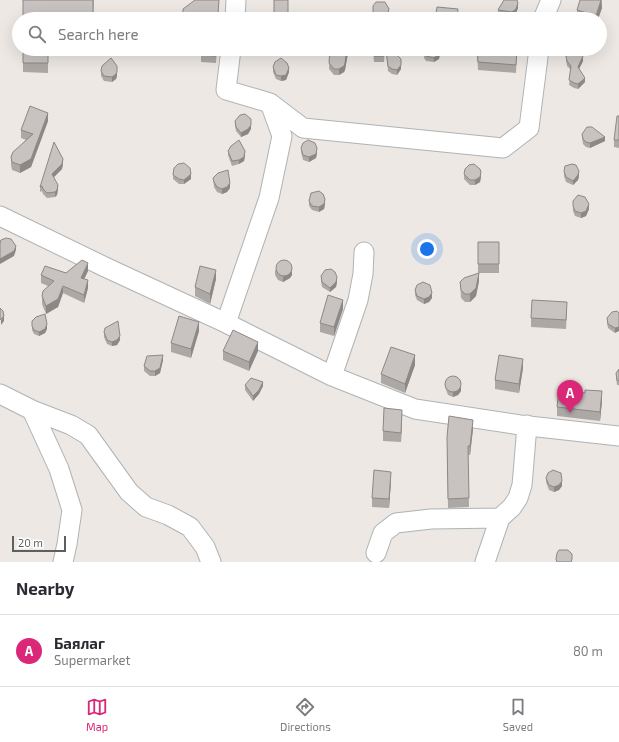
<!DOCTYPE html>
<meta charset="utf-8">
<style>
:root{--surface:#fff;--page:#f2f2f3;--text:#2b2b33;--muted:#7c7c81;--line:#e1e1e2;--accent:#db2777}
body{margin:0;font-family:"Exo 2",sans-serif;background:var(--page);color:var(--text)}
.scale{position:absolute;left:12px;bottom:10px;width:54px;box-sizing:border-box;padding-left:4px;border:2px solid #5b6163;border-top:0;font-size:11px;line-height:14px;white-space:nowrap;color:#5b6163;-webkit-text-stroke:3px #fff;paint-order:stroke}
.you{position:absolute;left:427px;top:249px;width:14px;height:14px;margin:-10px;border:3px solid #fff;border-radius:50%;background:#1a73e8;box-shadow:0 0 0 6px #1a73e833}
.badge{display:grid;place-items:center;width:26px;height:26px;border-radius:50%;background:var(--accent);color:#fff;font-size:13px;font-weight:700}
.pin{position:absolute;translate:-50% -33px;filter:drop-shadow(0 1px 2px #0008)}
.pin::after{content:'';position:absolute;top:21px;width:14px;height:12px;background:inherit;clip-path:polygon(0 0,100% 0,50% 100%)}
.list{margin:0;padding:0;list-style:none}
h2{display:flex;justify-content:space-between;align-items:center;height:52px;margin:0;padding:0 16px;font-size:17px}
h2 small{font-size:13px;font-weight:400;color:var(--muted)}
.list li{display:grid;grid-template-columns:26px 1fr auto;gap:12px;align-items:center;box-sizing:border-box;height:72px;padding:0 16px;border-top:1px solid var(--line)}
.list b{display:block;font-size:15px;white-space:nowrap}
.list p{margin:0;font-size:13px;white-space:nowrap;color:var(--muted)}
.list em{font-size:13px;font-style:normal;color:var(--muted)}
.icon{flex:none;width:22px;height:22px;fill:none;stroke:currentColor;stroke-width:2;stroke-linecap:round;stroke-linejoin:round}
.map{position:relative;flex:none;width:619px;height:562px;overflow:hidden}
.search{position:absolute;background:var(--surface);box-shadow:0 4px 16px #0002;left:12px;right:12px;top:12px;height:44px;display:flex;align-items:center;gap:10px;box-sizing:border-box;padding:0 14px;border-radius:22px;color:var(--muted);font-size:15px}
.sheet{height:124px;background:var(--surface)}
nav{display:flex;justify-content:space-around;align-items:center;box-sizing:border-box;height:56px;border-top:1px solid var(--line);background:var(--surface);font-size:11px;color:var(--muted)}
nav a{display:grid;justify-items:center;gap:2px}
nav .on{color:var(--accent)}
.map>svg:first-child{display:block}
</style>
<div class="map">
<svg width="619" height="562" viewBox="0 0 619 562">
<rect width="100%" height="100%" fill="#ede8e3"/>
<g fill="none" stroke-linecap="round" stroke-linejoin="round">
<g stroke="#aeb3b5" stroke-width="21">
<path id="minor" d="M235,19L236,0
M543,19L551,0
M270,103L303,128L503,148L529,128L539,49
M0,216L105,267L226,323L332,376L415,409L520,425L619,436
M226,323L269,198L282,136L270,103L226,90L231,49
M332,376L358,300L363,274L364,252
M0,394L32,410L71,425L88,435L129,492L146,507L168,515L190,527L205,547L211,562
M32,410L59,469L72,510L67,544L63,562
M376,553L383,533L396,523L431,519L500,518
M485,562L500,518L512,507L518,498L522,485L523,474L527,425"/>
</g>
<use href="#minor" stroke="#fff" stroke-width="19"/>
</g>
<path fill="#aca8a5" d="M94,0L93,19H23Z
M602,0V8L598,19H577V10Z
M518,8L516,13L512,16L498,14V10Z
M23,49L48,50V73L23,72Z
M180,49H217L216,63L201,62V50L184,51Z
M330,49H385L384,62H374L373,51L352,50V53H348L345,70L344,72L339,75H334L329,69Z
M424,49L440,54L439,59L434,62L426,61L424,58Z
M477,49H517L516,73L478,70Z
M386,51L401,69L397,75L392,74L388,71Z
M566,56L583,61L579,69L585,82L578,89L574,88L569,85L571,70L567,66L566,60Z
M273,67L289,72L286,80L281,81L276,79L273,72Z
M101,71L117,76L116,79L112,82L104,81L101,76Z
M619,116V148L614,147V140Z
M48,121L31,167L20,173L12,170L11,165V157L26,140L21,138V130Z
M235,121L251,129L248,134L241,137L236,131L235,126Z
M582,134L605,141L590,148L586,147L583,144L582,138Z
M301,148L317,153L316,158L309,162L303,160L301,152Z
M228,151L245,156L244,161L239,164L232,166L228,155Z
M63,164L62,169L54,177L58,189L57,195L55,197L47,198L43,194L42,191L40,192V187Z
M564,171L579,176L578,180L573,185L566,182L564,176Z
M464,174L481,177L480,182L475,185H470L464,179Z
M173,175L191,179L184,184H179L173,179Z
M213,178L230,188L227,192L222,194L217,192L214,187Z
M309,201L325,204L324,209L319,212L312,210L309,206Z
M573,206L589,209L586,216L581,218L575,216L573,211Z
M478,242H499V273H478Z
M275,270L292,275L290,278L283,282L278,280L275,275Z
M88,271L84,279L88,288L84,303L63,293L58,307L46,314L42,304V296L48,286L41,283V275Z
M321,276L337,282L336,287L330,292L322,287L321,281Z
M216,279L210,304L195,296V287Z
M479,281L476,296L470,302H465L461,298L460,282Z
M415,290L432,298L429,302L424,304L417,300L415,295Z
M343,309L334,336L320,332V323Z
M567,311L566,329L531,327V318Z
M619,313L615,333L608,328L607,323V318Z
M32,326L47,329L45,333L39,336L34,334L32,330Z
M199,331L191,358L171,352V343Z
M104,332L120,340L117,345L112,346L107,344L104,337Z
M223,351H258L249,371L223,360Z
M163,360L160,373L155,376H150L144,371V366Z
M415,365L405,393L381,383V374Z
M523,368L519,393L495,389V380Z
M619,369V385H617L616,378V373Z
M445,383L461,391L458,395L453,397L448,395L445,387Z
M245,385L263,386L259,394L253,401L245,390Z
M602,401L600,421L557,416V407Z
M402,419L401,442L383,441V431Z
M473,429L470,455H468L469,507L448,508L447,437Z
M546,478L562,486L559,490L554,492L549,490L546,482Z
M391,481L389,508L372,507V498Z"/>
<path fill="#8c8886" d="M601,0L602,8L598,19H596V16Z
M518,3V8L516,13L512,16V12Z
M389,9V16L388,19H386Z
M347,49L348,53L345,70L344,72L339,75V69Z
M440,49V54L439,59L434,62V58Z
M583,56V61L578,71V67Z
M401,65V69L397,75V70Z
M289,68V72L286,80L281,81V76Z
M117,72V76L116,79L112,82V77Z
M585,78V82L578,89V84Z
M48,113V121L31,167L20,173V165Z
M251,125V129L248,134L241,137V133Z
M605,137V141L590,148V143Z
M317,148V153L316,158L309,162V157Z
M245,151V156L244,161L239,164V160Z
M63,159V164L62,169L52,179V174Z
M579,171V176L578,180L573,185V181Z
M481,172V177L480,182L475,185V180Z
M191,174V179L184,184V180Z
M230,183V188L227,192L222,194V189Z
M58,185V189L57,195L55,197V192Z
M325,199V204L324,209L319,212V207Z
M589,204V209L586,216L581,218V213Z
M16,246V250L14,256L0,264V259Z
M88,263V271L81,286V278Z
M216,270V279L210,304V294Z
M292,271V275L290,278L283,282V277Z
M479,273V281L476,296L470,302V294Z
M337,277V282L336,287L330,292V288Z
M88,280V288L84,303V295Z
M63,286V293L58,307L46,314V306Z
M432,293V298L429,302L424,304V299Z
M343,300V309L334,336V327Z
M4,316V321L1,325V320Z
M199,322V331L191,358V349Z
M47,324V329L45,333L39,336V332Z
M619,327V331L615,333V328Z
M120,336V340L117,345L112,346V342Z
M258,342V351L249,371V362Z
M163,355V360L160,373L155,376V371Z
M415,355V365L405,393V384Z
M523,359V368L519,393V384Z
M263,382V386L259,394L253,401V396Z
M461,386V391L458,395L453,397V392Z
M602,391V401L600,421V412Z
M402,410V419L401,442V433Z
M473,420V429L470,455V446Z
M391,472V481L389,508V499Z
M562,481V486L559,490L554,492V487Z"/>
<path fill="#c8c3c0" stroke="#8c8886" d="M23,0H93V18L49,17V18H42V19H23Z
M195,0H219L218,14H225L228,19H185L183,14V9Z
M274,0H288V19H261L258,16L274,17Z
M504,0H517L518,3L516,9L512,12L498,10Z
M580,0H601L596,16L577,10Z
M376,2H385L389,9L386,19H373V6Z
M437,7L458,9L457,19H435Z
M245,15L256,16L255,19H242Z
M23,49L48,50V63H23Z
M201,49H217L216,56L201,55Z
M330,49H347L345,63L344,66L339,69H334L329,63Z
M374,49H384V56H374Z
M424,49H440L439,54L434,58L426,56L424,53Z
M477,49H517L516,65L478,62Z
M572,49L579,50L583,56L578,67L585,78L578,84L574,83L569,80L571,66L567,61L566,56L568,51Z
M386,51L397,55L401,59V65L397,70L392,69L388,66Z
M111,58L117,66V72L116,74L112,77L104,76L101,71L102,66Z
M281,58L287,63L289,68L286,75L281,76L276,75L273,67L275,62Z
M30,106L48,113L31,159L20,165L12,162L11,157L13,152L33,134L21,130Z
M245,114L251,119V125L248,129L241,133L236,127L235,121L240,115Z
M617,116H619V140H614Z
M587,127H592L605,137L590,143L586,142L583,139L582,134Z
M239,140L245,151L244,157L239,160L232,161L228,151L231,146Z
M308,140L315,143L317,148L316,154L309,157L303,155L301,148L303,143Z
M54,142L63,159L62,164L52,174L58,185L57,190L55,192L47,193L43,189L42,186L40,187Z
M184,163L190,168L191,174L184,180L179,179L173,175L174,168L178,164Z
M474,164L480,169L481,172L480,177L475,180H470L464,174L465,169L469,165Z
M572,164L576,165L579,171L578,175L573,181L566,177L564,171L565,166Z
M228,170L230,183L227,187L222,189L217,187L214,182L213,178L218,173Z
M319,191L323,194L325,199L324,204L319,207L312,206L309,201L311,193Z
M578,195L585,197L589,204L586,211L581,213L575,211L573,206V201Z
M6,238L11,239L16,246L14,251L0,259V243L1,240Z
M478,242H499V264H478Z
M276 268a8 8 0 1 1 16 0a8 8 0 1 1-16 0Z
M82,260L88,263L81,278L88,280L84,295L63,286L58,299L46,306L42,296L43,291L54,281L41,275L45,266L66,273Z
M200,266L216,270L210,294L195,287Z
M331,269L335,272L337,277L336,282L330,288L322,282L321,276L325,270Z
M479,273L476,288L470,294H465L461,290L460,282L464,278Z
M423,282L430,285L432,293L429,297L424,299L417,296L415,290L417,285Z
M328,295L343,300L334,327L320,323Z
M532,300L567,302L566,320L531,318Z
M0,308L3,311L4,316L0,320Z
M617,311L619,313V327L615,328L608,324L607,318L612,312Z
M45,314L47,324L45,329L39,332L34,330L32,326V321L36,317Z
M179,316L199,322L191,349L171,343Z
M118,321L120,336L117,340L112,342L107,340L104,332L105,328Z
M233,330L258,342L249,362L223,351Z
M391,347L415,355L405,384L381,374Z
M163,355L160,368L155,371H150L144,366L147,356Z
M499,355L523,359L519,384L495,380Z
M619,369V381L617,380L616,373Z
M445 384a8 8 0 1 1 16 0a8 8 0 1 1-16 0Z
M251,378L263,382L259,390L253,396L245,385Z
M559,390L585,393V390L602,391L600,412L557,407Z
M384,408L402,410L401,433L383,431Z
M449,416L473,420L470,446H468L469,498L448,499L447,437Z
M374,470L391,472L389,499L372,498Z
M553,470L561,473L562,481L559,485L554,487L549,485L546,478L548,473Z
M559,550H568L572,554V559L571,562H557L556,559L557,553Z"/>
</svg>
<div class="scale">20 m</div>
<div class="you"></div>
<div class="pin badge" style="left:570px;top:413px">A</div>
<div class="search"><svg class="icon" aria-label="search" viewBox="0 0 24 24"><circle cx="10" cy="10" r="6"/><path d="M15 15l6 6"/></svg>Search here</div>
</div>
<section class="sheet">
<h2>Nearby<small></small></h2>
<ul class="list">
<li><span class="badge">A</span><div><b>Баялаг</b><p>Supermarket</p></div><em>80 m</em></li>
</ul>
</section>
<nav>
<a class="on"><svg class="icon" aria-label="map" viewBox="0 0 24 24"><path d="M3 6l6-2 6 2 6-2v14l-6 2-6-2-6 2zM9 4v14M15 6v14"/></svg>Map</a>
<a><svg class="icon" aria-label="directions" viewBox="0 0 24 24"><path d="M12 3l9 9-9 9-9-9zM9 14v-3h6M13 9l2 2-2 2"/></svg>Directions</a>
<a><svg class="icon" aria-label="saved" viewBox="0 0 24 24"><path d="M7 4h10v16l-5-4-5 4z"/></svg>Saved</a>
</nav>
